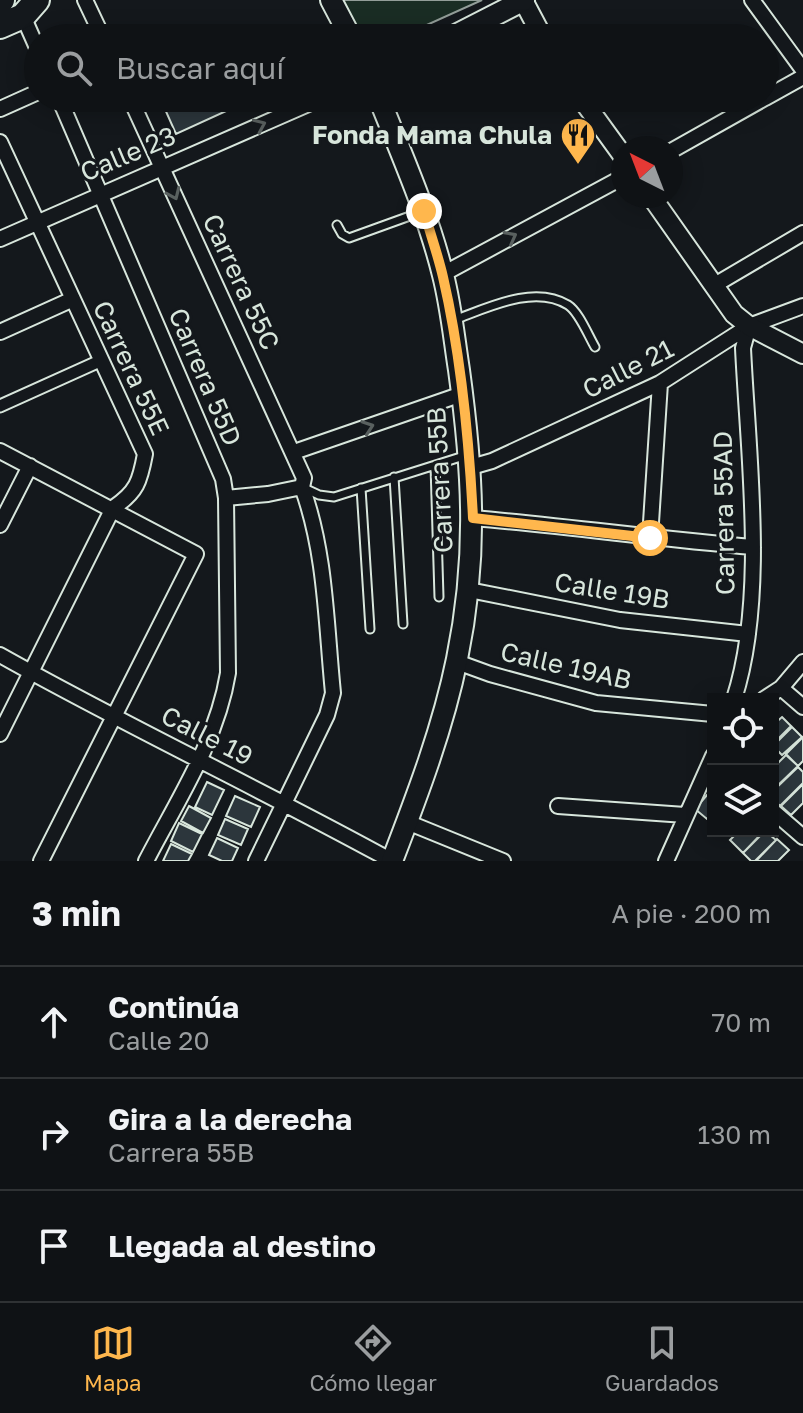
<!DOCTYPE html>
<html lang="es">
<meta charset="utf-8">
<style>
:root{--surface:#0f1215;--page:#1d2022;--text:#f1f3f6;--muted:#9b9ea0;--line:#2f3234;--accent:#ffb74d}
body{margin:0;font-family:"Golos Text",sans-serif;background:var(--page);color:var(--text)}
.controls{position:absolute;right:24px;bottom:24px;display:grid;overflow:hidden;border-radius:0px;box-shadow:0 4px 20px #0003}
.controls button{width:72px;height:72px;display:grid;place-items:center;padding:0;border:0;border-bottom:2px solid var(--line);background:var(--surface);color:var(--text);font:40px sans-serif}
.compass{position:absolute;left:611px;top:136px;width:72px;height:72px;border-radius:50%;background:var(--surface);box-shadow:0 4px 20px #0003;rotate:318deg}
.stop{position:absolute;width:24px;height:24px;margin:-18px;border:6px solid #ffb74d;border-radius:50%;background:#fff}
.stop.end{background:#ffb74d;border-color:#fff;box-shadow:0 2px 8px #0008}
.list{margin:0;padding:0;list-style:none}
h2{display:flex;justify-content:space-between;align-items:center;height:104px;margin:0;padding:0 32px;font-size:34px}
h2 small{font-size:26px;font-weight:400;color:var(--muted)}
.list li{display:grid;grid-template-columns:52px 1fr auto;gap:24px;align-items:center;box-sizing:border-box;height:112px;padding:0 32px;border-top:2px solid var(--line)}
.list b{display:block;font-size:30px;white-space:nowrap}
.list p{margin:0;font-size:26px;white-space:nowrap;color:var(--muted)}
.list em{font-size:26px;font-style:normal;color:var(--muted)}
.icon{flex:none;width:44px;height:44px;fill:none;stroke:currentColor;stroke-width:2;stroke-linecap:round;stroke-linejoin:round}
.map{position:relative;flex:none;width:803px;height:861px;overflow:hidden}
.search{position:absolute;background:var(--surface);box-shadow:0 4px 20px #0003;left:24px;right:24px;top:24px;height:88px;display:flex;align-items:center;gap:20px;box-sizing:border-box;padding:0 28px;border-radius:44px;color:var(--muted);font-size:30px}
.sheet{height:440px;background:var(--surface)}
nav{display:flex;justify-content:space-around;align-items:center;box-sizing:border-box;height:112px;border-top:2px solid var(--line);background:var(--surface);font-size:22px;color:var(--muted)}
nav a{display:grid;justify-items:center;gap:4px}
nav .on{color:var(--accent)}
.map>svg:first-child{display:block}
</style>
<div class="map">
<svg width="803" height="861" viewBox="0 0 803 861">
<rect width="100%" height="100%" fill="#14181c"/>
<path fill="#1a2d24" stroke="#939e99" stroke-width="2" d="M336,0H482L398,38H354Z"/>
<path fill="#2c363c" stroke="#d8e6dc" stroke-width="2" d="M160,98H188L189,102L198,98H231L235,107L176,134Z
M782,717L791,726L773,744V725Z
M792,727L802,737L782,755L773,746Z
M803,737V761L798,766L786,754Z
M786,755L798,766L773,790V768Z
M798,767L803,772V783L780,806L773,799V791Z
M207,782L224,790L212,815L195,807Z
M803,784V803L791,815L781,806Z
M713,788V813L707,819L695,809Z
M235,796L260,807L251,827L226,816Z
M189,806L211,818L203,833L181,821Z
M225,819L248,829L241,845L218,835Z
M179,823L202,834L193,852L171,841Z
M739,831H764L743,853L730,840Z
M765,831L776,840L755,861H751L743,853Z
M217,838L238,848L232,861H222L209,855Z
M777,839L789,850L778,861H756Z
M171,844L192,854L188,861H163Z"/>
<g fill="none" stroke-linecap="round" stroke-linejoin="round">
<g stroke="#d8e6dc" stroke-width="11">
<path id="service" d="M337,225L342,234L349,238L421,212
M454,320C487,308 534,284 568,305C579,312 588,335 595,347
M435,465L439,597
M394,477L403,624
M304,488L319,495L334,497L467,455
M361,488L370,629"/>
</g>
<g stroke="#d8e6dc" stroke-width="15">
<path id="pedestrian" d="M0,406L102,360"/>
</g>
<g stroke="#d8e6dc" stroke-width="18">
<path id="minor" d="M85,0L103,38
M752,0L803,70
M23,16L38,50
M59,98L223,479L226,498L228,673C217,741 177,801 146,861
M130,98L304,478L302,487L268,494L226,498
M765,98L803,77
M0,109L38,92
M0,142L145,454C140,481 137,492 113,508L0,734
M671,151L765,98
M0,239L322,98
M443,274L623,177
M713,286L803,233
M0,332L73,299
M0,451L196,554L41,861
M294,452L462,394
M471,467L492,461L660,383L749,326L803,306
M473,518C567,526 659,539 753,547
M0,525L30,466
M650,538L660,383
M469,590L620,620L748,634
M0,655C128,727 263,790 392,861
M457,662L490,674L596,703L713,714
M781,688L803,707
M734,699C767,597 748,455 743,348L749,326
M764,699L781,688L803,662
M558,806L685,815
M773,811L803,837
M407,822L503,861
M256,861L327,715L333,693C326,624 326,553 302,487
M666,861L713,756"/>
</g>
<g stroke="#d8e6dc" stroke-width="22">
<path id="tertiary" d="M524,2L543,38
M581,98L623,156
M651,196L734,314L749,326L803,354"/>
</g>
<g stroke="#d8e6dc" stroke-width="24">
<path id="secondary" d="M331,0L351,38
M450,38L524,0
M379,98C402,156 428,214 443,275C451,306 454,338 459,370C473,472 478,557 457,659C443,728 417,796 392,861"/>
</g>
<g stroke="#d8e6dc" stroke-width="28">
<path id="primary" d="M0,1L2,0
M0,26L23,16L37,0"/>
</g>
<use href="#service" stroke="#14181c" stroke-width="7"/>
<use href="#pedestrian" stroke="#14181c" stroke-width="11"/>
<use href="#minor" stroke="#14181c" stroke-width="14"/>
<use href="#tertiary" stroke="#14181c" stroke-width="18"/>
<use href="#secondary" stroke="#14181c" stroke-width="20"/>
<use href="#primary" stroke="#14181c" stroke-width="24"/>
</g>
<defs><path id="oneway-chevron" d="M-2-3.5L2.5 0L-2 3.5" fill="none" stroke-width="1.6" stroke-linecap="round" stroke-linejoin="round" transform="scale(2)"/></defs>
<g stroke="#59605f">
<use href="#oneway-chevron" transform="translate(260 125) rotate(-24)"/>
<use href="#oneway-chevron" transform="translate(174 194) rotate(66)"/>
<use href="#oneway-chevron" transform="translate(511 237) rotate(-28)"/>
<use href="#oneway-chevron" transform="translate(368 427) rotate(-19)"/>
</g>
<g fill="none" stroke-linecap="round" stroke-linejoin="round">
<path stroke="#ffb74d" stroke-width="10" d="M424,211C430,233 438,255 443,277C461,355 469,438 473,518L650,538"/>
</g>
<defs>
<g id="restaurant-pin" transform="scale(1.8)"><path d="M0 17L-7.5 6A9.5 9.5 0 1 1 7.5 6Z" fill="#ffb74d" stroke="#14181c"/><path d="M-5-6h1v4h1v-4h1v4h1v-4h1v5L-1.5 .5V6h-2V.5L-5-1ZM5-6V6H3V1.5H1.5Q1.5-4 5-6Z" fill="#111"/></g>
</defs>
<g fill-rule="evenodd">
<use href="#restaurant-pin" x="578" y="135"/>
</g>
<g text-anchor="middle" stroke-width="6" stroke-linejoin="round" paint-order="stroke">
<g font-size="26" font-weight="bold" fill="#d8e6dc" stroke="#14181c" text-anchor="end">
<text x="552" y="144">Fonda Mama Chula</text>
</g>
<g font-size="26" fill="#d8e6dc" stroke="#14181c">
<text transform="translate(128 154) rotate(-23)" y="9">Calle 23</text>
<text transform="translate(241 282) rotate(65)" y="9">Carrera 55C</text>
<text transform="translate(131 368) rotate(65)" y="9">Carrera 55E</text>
<text transform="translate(628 369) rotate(-27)" y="9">Calle 21</text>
<text transform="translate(205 377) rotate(67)" y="9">Carrera 55D</text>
<text transform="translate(440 480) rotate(-93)" y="9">Carrera 55B</text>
<text transform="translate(724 513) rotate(-91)" y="9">Carrera 55AD</text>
<text transform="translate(612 591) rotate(9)" y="9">Calle 19B</text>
<text transform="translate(566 666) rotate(13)" y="9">Calle 19AB</text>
<text transform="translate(207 736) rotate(27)" y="9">Calle 19</text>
</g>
</g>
</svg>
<div class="controls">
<button><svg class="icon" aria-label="locate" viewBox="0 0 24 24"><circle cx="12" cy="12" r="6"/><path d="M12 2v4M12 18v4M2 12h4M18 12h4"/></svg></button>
<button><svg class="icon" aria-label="layers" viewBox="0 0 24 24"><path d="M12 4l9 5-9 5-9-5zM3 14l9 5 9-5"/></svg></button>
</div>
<svg class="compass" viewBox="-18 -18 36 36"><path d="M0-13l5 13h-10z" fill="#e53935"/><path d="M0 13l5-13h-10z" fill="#9b9ea0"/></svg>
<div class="stop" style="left:650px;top:538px"></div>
<div class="stop end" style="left:424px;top:211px"></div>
<div class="search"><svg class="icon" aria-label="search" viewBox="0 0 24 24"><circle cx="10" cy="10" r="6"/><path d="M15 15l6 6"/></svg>Buscar aquí</div>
</div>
<section class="sheet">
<h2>3 min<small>A pie · 200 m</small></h2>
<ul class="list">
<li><svg class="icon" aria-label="ahead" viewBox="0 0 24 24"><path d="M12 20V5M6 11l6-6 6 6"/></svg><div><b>Continúa</b><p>Calle 20</p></div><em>70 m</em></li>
<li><svg class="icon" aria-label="right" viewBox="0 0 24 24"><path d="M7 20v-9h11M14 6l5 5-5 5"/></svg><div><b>Gira a la derecha</b><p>Carrera 55B</p></div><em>130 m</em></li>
<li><svg class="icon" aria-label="arrive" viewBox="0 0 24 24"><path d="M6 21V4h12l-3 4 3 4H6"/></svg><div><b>Llegada al destino</b></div></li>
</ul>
</section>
<nav>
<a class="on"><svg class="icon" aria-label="map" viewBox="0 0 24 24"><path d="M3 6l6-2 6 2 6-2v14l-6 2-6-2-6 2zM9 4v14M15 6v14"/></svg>Mapa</a>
<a><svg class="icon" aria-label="directions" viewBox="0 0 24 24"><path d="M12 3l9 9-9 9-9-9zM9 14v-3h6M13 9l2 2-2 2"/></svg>Cómo llegar</a>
<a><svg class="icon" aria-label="saved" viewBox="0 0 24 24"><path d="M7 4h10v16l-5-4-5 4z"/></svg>Guardados</a>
</nav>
